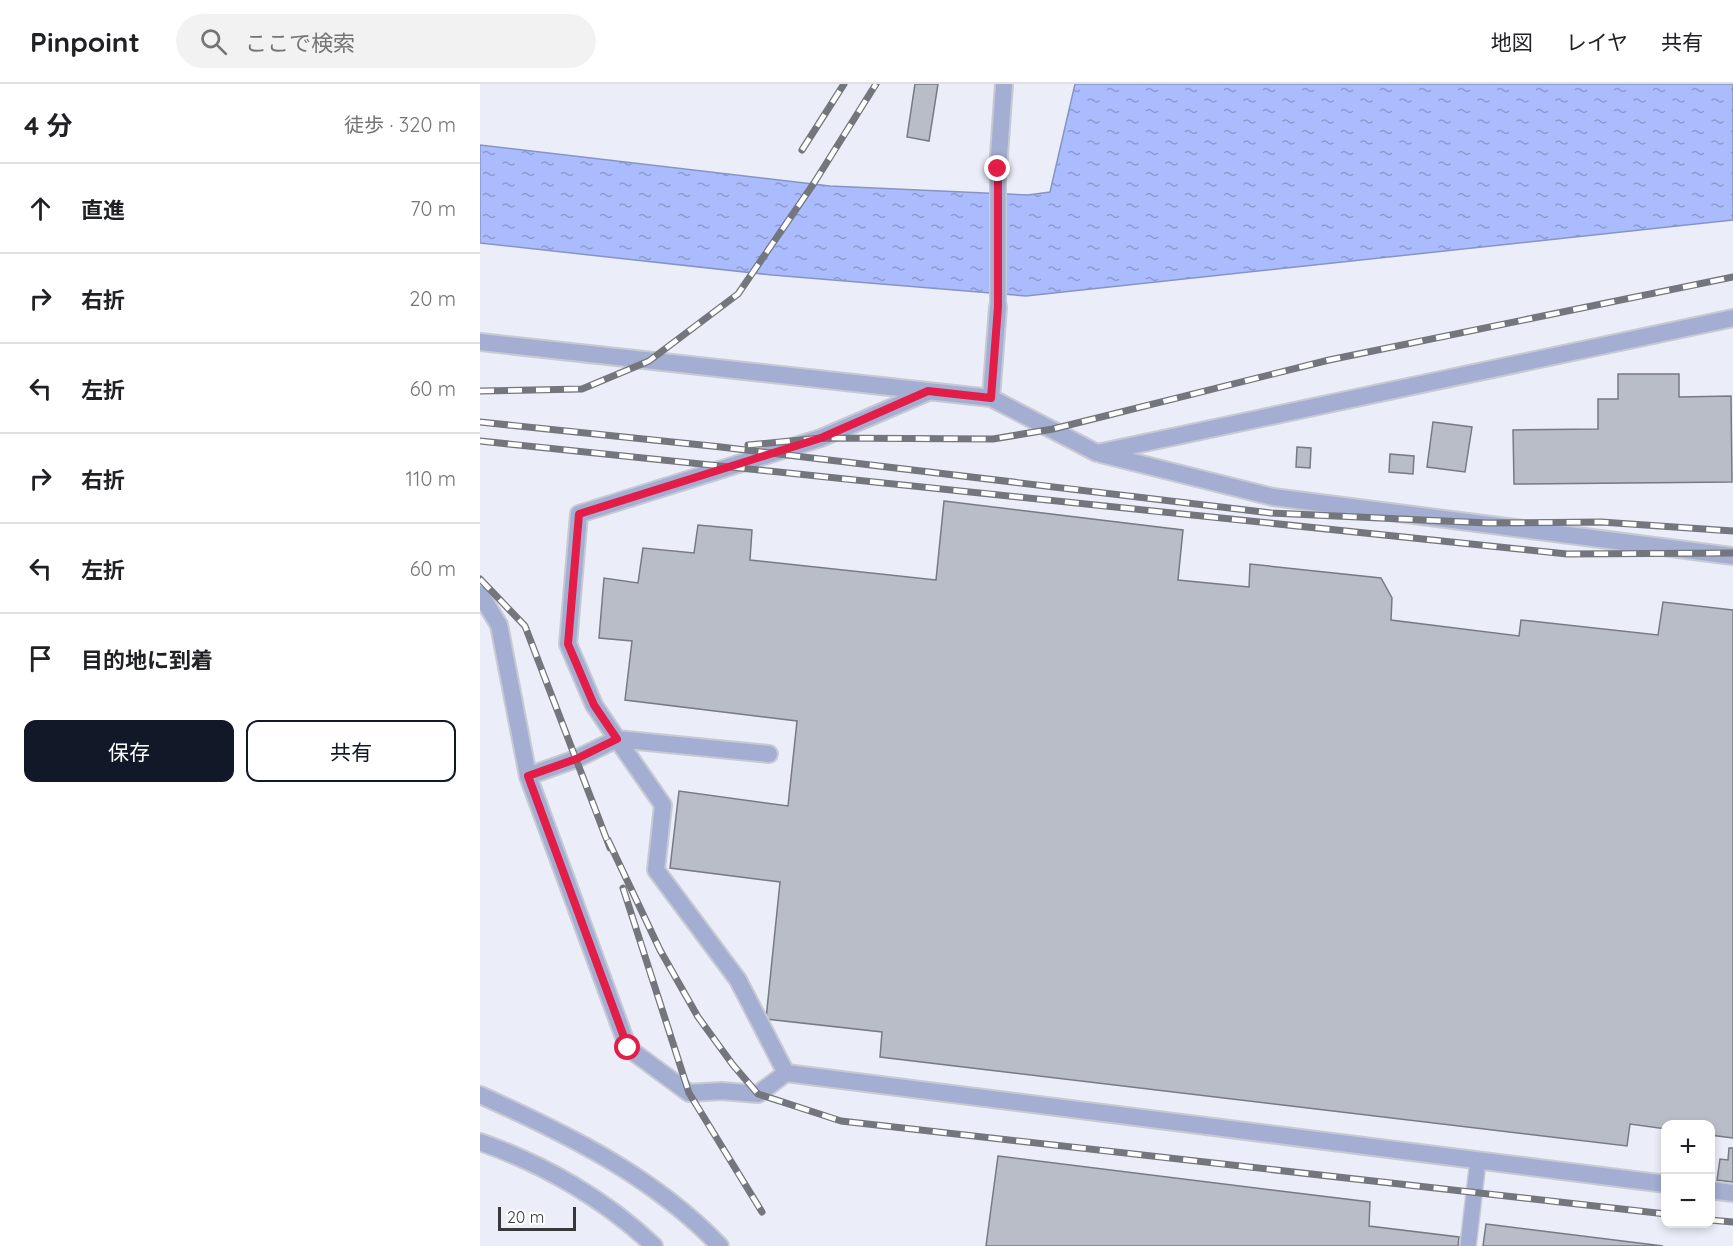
<!DOCTYPE html>
<html lang="ja">
<meta charset="utf-8">
<style>
:root{--surface:#fff;--page:#f2f2f2;--text:#202124;--muted:#757577;--line:#e0e0e0;--accent:#111827}
body{margin:0;font-family:Quicksand,"Noto Sans JP",sans-serif;background:var(--page);color:var(--text)}
.controls{position:absolute;right:18px;bottom:18px;display:grid;overflow:hidden;border-radius:12px;box-shadow:0 3px 9px #0003}
.controls button{width:54px;height:54px;display:grid;place-items:center;padding:0;border:0;border-bottom:2px solid var(--line);background:var(--surface);color:var(--text);font:30px sans-serif}
.scale{position:absolute;left:18px;bottom:15px;width:78px;box-sizing:border-box;padding-left:6px;border:3px solid #36383c;border-top:0;font-size:16px;line-height:21px;white-space:nowrap;color:#36383c;-webkit-text-stroke:4px #fff;paint-order:stroke}
.stop{position:absolute;width:18px;height:18px;margin:-14px;border:4px solid #e11d48;border-radius:50%;background:#fff}
.stop.end{background:#e11d48;border-color:#fff;box-shadow:0 2px 6px #0008}
.list{margin:0;padding:0;list-style:none}
h2{display:flex;justify-content:space-between;align-items:center;height:78px;margin:0;padding:0 24px;font-size:26px}
h2 small{font-size:20px;font-weight:400;color:var(--muted)}
.list li{display:grid;grid-template-columns:39px 1fr auto;gap:18px;align-items:center;box-sizing:border-box;height:90px;padding:0 24px;border-top:2px solid var(--line)}
.list b{display:block;font-size:22px;white-space:nowrap}
.list em{font-size:20px;font-style:normal;color:var(--muted)}
.actions{display:flex;gap:12px;padding:18px 24px}
.actions a{flex:1;padding:14px 0;border:2px solid var(--accent);border-radius:12px;text-align:center;font-size:21px;color:var(--accent)}
.actions .main{background:var(--accent);color:#fff}
.icon{flex:none;width:33px;height:33px;fill:none;stroke:currentColor;stroke-width:2;stroke-linecap:round;stroke-linejoin:round}
.map{position:relative;flex:none;width:1253px;height:1162px;overflow:hidden}
header{display:flex;align-items:center;gap:36px;box-sizing:border-box;height:84px;padding:0 30px;background:var(--surface);border-bottom:2px solid var(--line)}
header strong{font-size:28px}
nav{display:flex;gap:33px;margin-inline-start:auto;font-size:21px}
.search{width:420px;height:54px;background:var(--page);display:flex;align-items:center;gap:15px;box-sizing:border-box;padding:0 21px;border-radius:33px;color:var(--muted);font-size:22px}
main{display:flex}
aside{flex:1;background:var(--surface)}
.map>svg:first-child{display:block}
</style>
<header>
<strong>Pinpoint</strong>
<div class="search"><svg class="icon" aria-label="search" viewBox="0 0 24 24"><circle cx="10" cy="10" r="6"/><path d="M15 15l6 6"/></svg>ここで検索</div>
<nav><a>地図</a><a>レイヤ</a><a>共有</a></nav>
</header>
<main>
<aside>
<h2>4 分<small>徒歩 · 320 m</small></h2>
<ul class="list">
<li><svg class="icon" aria-label="ahead" viewBox="0 0 24 24"><path d="M12 20V5M6 11l6-6 6 6"/></svg><div><b>直進</b></div><em>70 m</em></li>
<li><svg class="icon" aria-label="right" viewBox="0 0 24 24"><path d="M7 20v-9h11M14 6l5 5-5 5"/></svg><div><b>右折</b></div><em>20 m</em></li>
<li><svg class="icon" aria-label="left" viewBox="0 0 24 24"><path d="M17 20v-9H6M10 6l-5 5 5 5"/></svg><div><b>左折</b></div><em>60 m</em></li>
<li><svg class="icon" aria-label="right" viewBox="0 0 24 24"><path d="M7 20v-9h11M14 6l5 5-5 5"/></svg><div><b>右折</b></div><em>110 m</em></li>
<li><svg class="icon" aria-label="left" viewBox="0 0 24 24"><path d="M17 20v-9H6M10 6l-5 5 5 5"/></svg><div><b>左折</b></div><em>60 m</em></li>
<li><svg class="icon" aria-label="arrive" viewBox="0 0 24 24"><path d="M6 21V4h12l-3 4 3 4H6"/></svg><div><b>目的地に到着</b></div></li>
</ul>
<div class="actions"><a class="main">保存</a><a>共有</a></div>
</aside>
<div class="map">
<svg width="1253" height="1162" viewBox="0 0 1253 1162">
<defs>
<pattern id="water-ripples" width="26" height="14" patternUnits="userSpaceOnUse" patternTransform="scale(1.5)"><rect width="26" height="14" fill="#aabcfd"/><path d="M2 4q2-2 4 0t4 0M15 11q2-2 4 0t4 0" fill="none" stroke="#8b9ace"/></pattern>
</defs>
<rect width="100%" height="100%" fill="#ebeef9"/>
<path fill="url(#water-ripples)" stroke="#8794c3" stroke-width="1.5" d="M595,0H1253V136L546,212L292,191L0,159V61L350,102L548,111L570,108Z"/>
<path fill="#b9bdc7" stroke="#777a84" stroke-width="1.5" d="M435,0H458L449,57L427,53Z
M1138,290H1199V313L1251,312L1252,398L1034,400L1033,346L1118,345V315H1138Z
M953,338L992,343L985,388L947,383Z
M817,363L831,364L830,384L816,383Z
M910,370L934,372L933,390L909,388Z
M464,417L703,446L698,496L769,503L770,480L901,494L912,514L911,536L1039,552L1041,536L1178,551L1183,518L1253,526V1054L1230,1051V1040H1186V1045L1150,1040L1147,1062L400,973L402,948L286,935L300,798L190,784L199,707L308,722L317,637L145,616L152,557L119,554L124,494L158,499L163,464L214,469L218,441L272,446L270,476L456,496Z
M1249,1064H1253V1098L1237,1096L1240,1075L1248,1076Z
M518,1072L890,1118L889,1142L979,1153L978,1162H506Z
M1006,1140L1183,1162H1003Z"/>
<g fill="none" stroke-linecap="round" stroke-linejoin="round">
<g stroke="#c7cad3" stroke-width="18">
<path id="service" d="M518,85V223
M988,1162L998,1077"/>
</g>
<g stroke="#c7cad3" stroke-width="20">
<path id="minor" d="M518,85L524,0
M0,258L511,314L617,369L1253,234
M511,314L518,223
M621,370L793,413L1253,472
M0,510L19,541L48,692L148,964L209,1009L241,1007L278,1010L306,989L1186,1100
M289,670L137,655L114,621L88,560L99,430L341,354L448,308
M48,692L96,675L137,655L183,721L176,786L258,896L306,989
M1230,1106L1253,1109"/>
</g>
<g stroke="#c7cad3" stroke-width="20">
<path id="tertiary" d="M0,1011C87,1050 173,1092 240,1162
M0,1058C63,1080 125,1115 174,1162"/>
</g>
<use href="#service" stroke="#a3aed2" stroke-width="15"/>
<use href="#minor" stroke="#a3aed2" stroke-width="16"/>
<use href="#tertiary" stroke="#a3aed2" stroke-width="16"/>
<g stroke="#73767c" stroke-width="7">
<path id="rail" d="M322,66L364,0
M0,307L102,305L169,277L258,210L334,99L396,0
M0,338L241,363L791,429L1008,439L1121,438L1253,447
M0,357L1087,470L1253,469
M268,361L341,354L513,355L573,345L849,276L1253,193
M0,495L45,542L130,764
M128,756L180,866L218,933L253,981L278,1010L361,1037L1186,1130
M143,804L209,1009L282,1128
M1230,1136L1253,1138"/>
</g>
<use href="#rail" stroke="#fff" stroke-width="4.5" stroke-dasharray="14" stroke-linecap="butt"/>
</g>
<g fill="none" stroke-linecap="round" stroke-linejoin="round">
<path stroke="#e11d48" stroke-width="8" d="M148,964L48,692L96,675L137,655L114,621L88,560L99,430L341,354L448,307L511,314L518,223V85"/>
</g>
</svg>
<div class="controls">
<button>+</button>
<button>−</button>
</div>
<div class="scale">20 m</div>
<div class="stop" style="left:148px;top:964px"></div>
<div class="stop end" style="left:518px;top:85px"></div>
</div>
</main>
